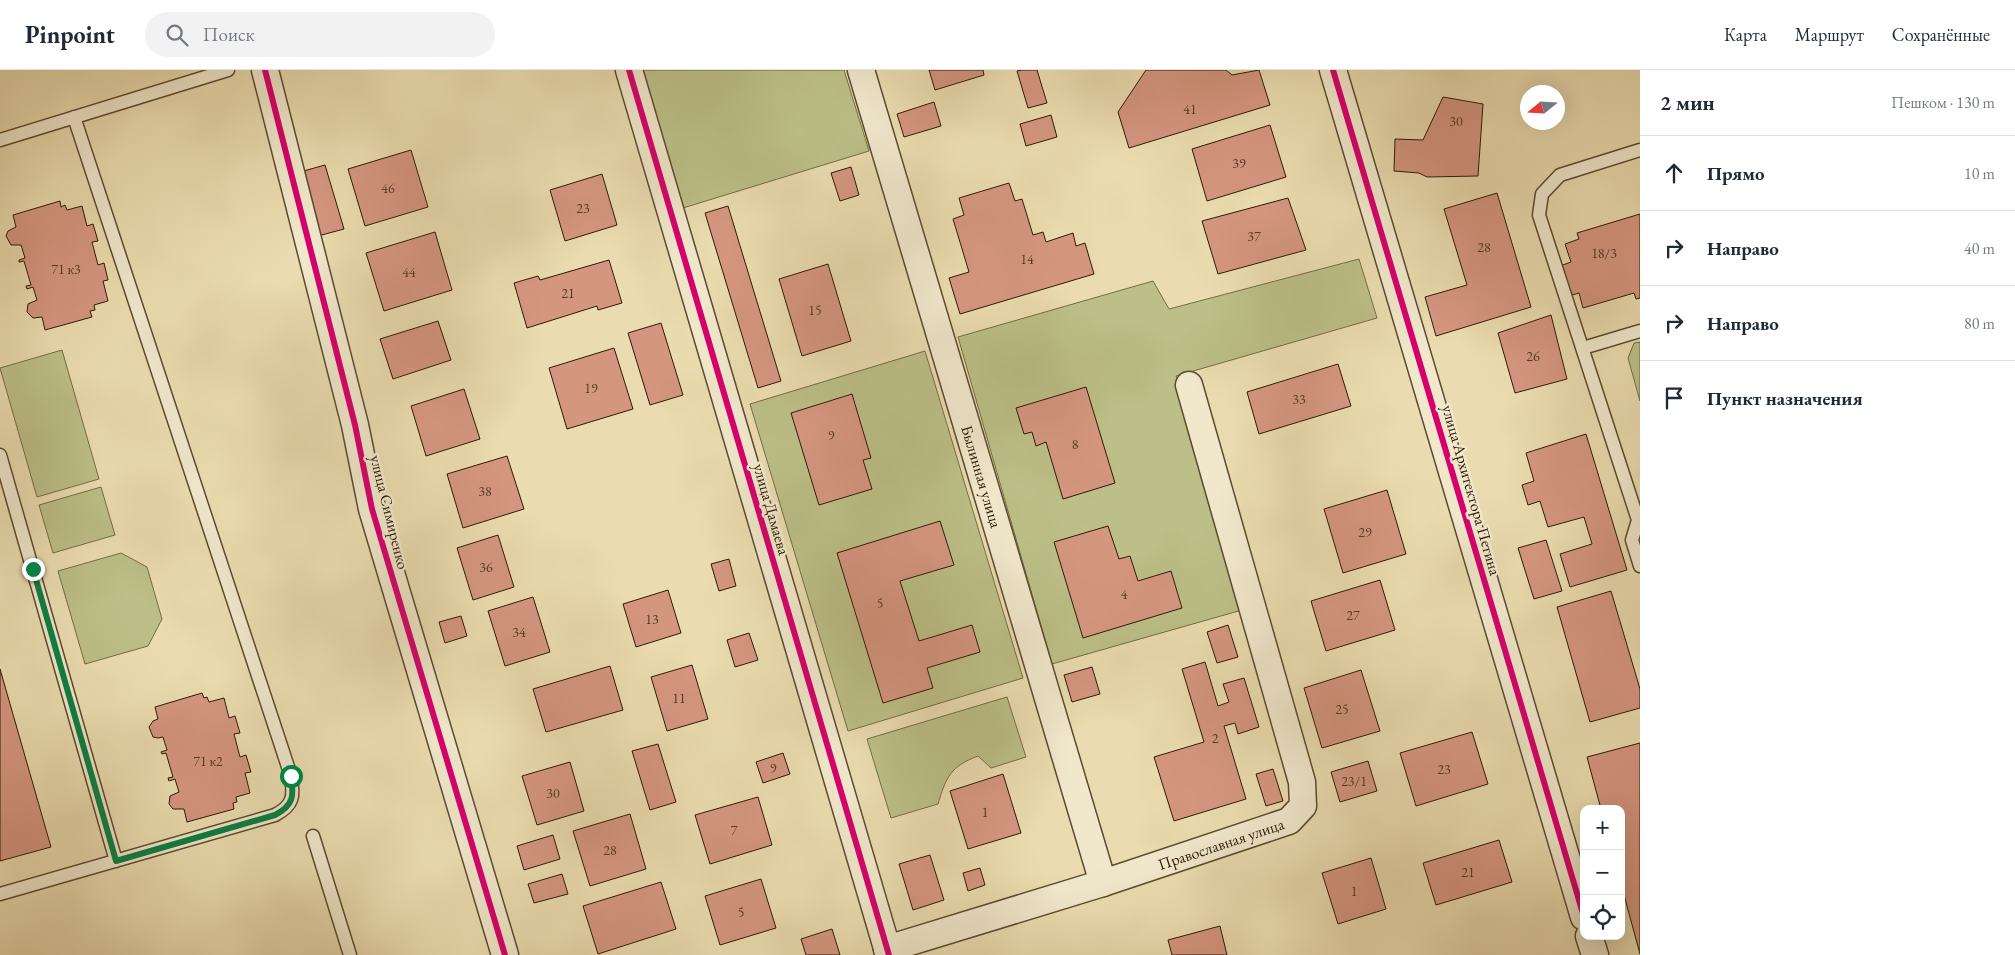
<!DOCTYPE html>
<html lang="ru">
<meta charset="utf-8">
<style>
:root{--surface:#fff;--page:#f2f2f3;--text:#1f2937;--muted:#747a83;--line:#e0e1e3}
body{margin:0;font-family:"EB Garamond",serif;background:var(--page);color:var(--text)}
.controls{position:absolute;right:15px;bottom:15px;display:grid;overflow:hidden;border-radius:10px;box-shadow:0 5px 20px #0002}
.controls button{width:45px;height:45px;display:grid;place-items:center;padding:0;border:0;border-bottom:1px solid var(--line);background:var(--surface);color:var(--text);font:25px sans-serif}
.compass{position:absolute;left:1520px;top:15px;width:45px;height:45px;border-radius:50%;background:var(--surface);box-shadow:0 5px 20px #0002;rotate:252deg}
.stop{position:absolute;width:15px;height:15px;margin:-11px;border:4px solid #0b8043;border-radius:50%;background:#fff}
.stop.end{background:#0b8043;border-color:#fff;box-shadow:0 1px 5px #0008}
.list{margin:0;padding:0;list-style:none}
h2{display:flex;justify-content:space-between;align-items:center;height:65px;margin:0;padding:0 20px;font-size:21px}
h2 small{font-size:16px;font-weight:400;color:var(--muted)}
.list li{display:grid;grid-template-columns:32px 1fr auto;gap:15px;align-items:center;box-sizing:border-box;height:75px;padding:0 20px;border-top:1px solid var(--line)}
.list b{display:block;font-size:19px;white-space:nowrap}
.list em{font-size:16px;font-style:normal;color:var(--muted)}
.icon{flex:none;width:28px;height:28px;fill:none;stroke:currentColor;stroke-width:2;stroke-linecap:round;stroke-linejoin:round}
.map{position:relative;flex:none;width:1640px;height:885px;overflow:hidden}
header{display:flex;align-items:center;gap:30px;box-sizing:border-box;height:70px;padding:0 25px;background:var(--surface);border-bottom:1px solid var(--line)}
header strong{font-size:24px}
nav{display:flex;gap:28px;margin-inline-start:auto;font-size:18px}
.search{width:350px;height:45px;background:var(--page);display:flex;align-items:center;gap:12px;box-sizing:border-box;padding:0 18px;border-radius:28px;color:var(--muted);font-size:19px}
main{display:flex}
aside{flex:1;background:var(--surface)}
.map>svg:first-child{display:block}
</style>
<header>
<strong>Pinpoint</strong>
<div class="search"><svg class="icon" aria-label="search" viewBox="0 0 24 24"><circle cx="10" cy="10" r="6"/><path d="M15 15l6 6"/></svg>Поиск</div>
<nav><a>Карта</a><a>Маршрут</a><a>Сохранённые</a></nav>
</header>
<main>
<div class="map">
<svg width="1640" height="885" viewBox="0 0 1640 885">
<rect width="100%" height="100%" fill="#eadcb0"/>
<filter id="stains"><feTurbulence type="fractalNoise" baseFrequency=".004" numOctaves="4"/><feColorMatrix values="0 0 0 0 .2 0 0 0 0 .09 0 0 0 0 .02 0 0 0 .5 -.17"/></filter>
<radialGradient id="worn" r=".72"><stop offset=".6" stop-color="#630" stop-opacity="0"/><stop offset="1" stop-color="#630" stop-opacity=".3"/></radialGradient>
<path fill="#bcbf87" stroke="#746c46" d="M641,0H844L869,81L683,138Z
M1359,189L1377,248L1176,306L1242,540L1052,594L958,267L1153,211L1169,239Z
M1640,272V331L1628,288L1634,273Z
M62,280L99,409L37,427L0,298Z
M925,281L1023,608L848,661L750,334Z
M101,417L115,465L53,483L39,435Z
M121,483L147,497L162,549L148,576L85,594L58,501Z
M1007,627L1026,687L991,698L978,686C951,696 946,707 938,734L891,748L867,669Z"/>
<path fill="#d59680" stroke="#2c1a05" d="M929,0H983L984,5L935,20Z
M1022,0H1037L1047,33L1028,38L1017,1Z
M1146,0H1226L1232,5L1259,0L1270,35L1129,78L1118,42Z
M1443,27L1483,34L1478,106L1427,107L1419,103L1394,101L1395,69L1423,70Z
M934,32L941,56L904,67L897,44Z
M1051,45L1057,67L1026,76L1020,54Z
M1270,55L1286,107L1207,131L1192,79Z
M411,80L428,137L365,156L348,99Z
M325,95L344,159L318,166L300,102Z
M851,97L859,125L840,131L831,103Z
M602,104L617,155L565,171L550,120Z
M1009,113L1015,131L1022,129L1033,165L1043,162L1046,172L1073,163L1076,176L1085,173L1094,204L960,244L949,208L969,202L953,149L964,145L959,128Z
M1497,123L1531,237L1436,266L1425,227L1467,215L1444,139Z
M1288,128L1306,180L1218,204L1202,151Z
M60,131L61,137L65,135L67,140L82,136L87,156L93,154L98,171L92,172L98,195L104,193L108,210L103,211L108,231L94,235L95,240L90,241L92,247L45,260L42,247L33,248L27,242L28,234L37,230L33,217L27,219L26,216L31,215L24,191L19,192V190L25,188L21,175H11L6,166L8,161L16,157L13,145Z
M728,136L781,311L758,318L705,143Z
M1640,144V228L1636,229L1634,223L1583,238L1579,223L1569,226L1560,196L1571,192L1565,174L1579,169L1577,163Z
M435,162L452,220L384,241L366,183Z
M609,190L622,233L598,240L597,236L527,258L514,213L538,206L540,210Z
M828,194L851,271L802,286L779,209Z
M1551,245L1567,309L1515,323L1498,263Z
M438,251L451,290L393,309L380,269Z
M661,253L683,325L650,335L628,263Z
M614,278L633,339L567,359L549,298Z
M1338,294L1351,336L1259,364L1247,322Z
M1086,317L1115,413L1063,429L1046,372L1036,376L1032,362L1024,364L1016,338Z
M464,319L480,369L426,386L411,336Z
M852,324L871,388L863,390L872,419L819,435L791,343Z
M1586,364L1627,500L1570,517L1560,484L1592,474L1584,447L1548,457L1540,431L1528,435L1522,415L1534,411L1526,383Z
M507,386L524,439L463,458L447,404Z
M1387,420L1406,484L1343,503L1324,439Z
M940,451L954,495L900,511L919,571L972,555L980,582L927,598L933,618L883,633L837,483Z
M1108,456L1119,489L1130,486L1138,511L1171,501L1182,538L1083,568L1054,472Z
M498,465L514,517L473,530L457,478Z
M1546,470L1562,521L1534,529L1518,478Z
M729,489L736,516L719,521L711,494Z
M1380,510L1395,560L1326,581L1311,531Z
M668,520L681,563L636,577L623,534Z
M1611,521L1640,619V638L1590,652L1557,537Z
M533,527L550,582L505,596L488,541Z
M461,546L467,566L445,573L439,552Z
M1228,555L1238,587L1217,593L1207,562Z
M749,563L758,590L735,597L727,570Z
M1205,592L1218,636L1229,632L1223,614L1244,608L1259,657L1238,664L1235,653L1224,656L1246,729L1174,751L1154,687L1204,672L1182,599Z
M692,595L708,649L667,661L651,607Z
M610,596L623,640L546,662L533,619Z
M1092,597L1100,624L1072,632L1064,605Z
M0,599L51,777L0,791Z
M1361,600L1380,661L1322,678L1304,618Z
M202,623L204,628L207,627L209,632L224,628L229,648L235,646L240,663L234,664L240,687L246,685L251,702L245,703L250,723L236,727L237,732L233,733L234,739L187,752L184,739H173L169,734L170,726L179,722L175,709L169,711L168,708L173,707L166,683L162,684L161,682L167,680L163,667L158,668L153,667L149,657L153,651L158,649L155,637Z
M1472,662L1488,714L1416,736L1400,683Z
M1640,673V884L1621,814V739H1601L1587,687Z
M658,674L676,732L650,740L632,681Z
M783,683L790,704L763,713L756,692Z
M1368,691L1377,721L1340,732L1331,702Z
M570,692L584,741L537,755L522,706Z
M1273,699L1283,731L1266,736L1256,704Z
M1003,704L1021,763L968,779L950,721Z
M758,727L772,775L710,794L695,745Z
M630,744L646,799L590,816L573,761Z
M553,765L560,789L524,800L517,776Z
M1499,770L1512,812L1436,835L1423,793Z
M930,785L944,830L913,840L899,794Z
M1371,788L1386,839L1338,854L1322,803Z
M980,798L985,815L968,821L963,803Z
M562,804L568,824L534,833L528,814Z
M761,809L776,858L720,875L705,826Z
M661,812L676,859L598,884L583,836Z
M1220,856L1227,885H1172L1168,870Z
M832,859L840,885H806L801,869Z"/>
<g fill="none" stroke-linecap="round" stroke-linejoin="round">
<g stroke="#5c4a30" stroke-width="15">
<path id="service" d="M0,70L228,0
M1640,80L1560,105L1542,124L1539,145L1638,450L1632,470L1640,496
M1583,278L1640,261
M0,385L116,791
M313,766L350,885
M0,824L275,745C294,735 294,726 291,706L74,47"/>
</g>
<g stroke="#5c4a30" stroke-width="29">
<g id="minor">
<path d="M265,0L355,355L372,439L505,885"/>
<path d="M629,0L889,885"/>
<path id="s1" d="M861,0L1103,813"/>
<path d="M1333,0L1584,847"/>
<path d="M1589,866L1595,885"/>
<path id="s2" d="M887,879L1103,813L1289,751L1303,736L1302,712L1189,315"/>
</g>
</g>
<use href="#service" stroke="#f1e8cc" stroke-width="12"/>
<use href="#minor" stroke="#f1e8cc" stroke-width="26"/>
<g stroke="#f1e8cc" stroke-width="9">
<path id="cycleway" d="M265,0L355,355L372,439L505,885
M629,0L889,885
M1333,0L1584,847"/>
</g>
<use href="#cycleway" stroke="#d6006c" stroke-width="6"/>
</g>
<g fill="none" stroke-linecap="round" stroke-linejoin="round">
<path stroke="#0b8043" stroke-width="6" d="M33,499L116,791L275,745C294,735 294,726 291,706"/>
</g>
<g text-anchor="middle" stroke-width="5" stroke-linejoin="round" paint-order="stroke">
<g font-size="14" fill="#563924">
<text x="1190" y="44">41</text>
<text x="1456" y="56">30</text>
<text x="1239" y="98">39</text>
<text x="388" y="123">46</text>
<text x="583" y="143">23</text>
<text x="1254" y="171">37</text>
<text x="1484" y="182">28</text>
<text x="1604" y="188">18/3</text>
<text x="1027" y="194">14</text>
<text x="66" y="204">71 к3</text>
<text x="409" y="207">44</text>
<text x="568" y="228">21</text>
<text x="815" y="245">15</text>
<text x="1533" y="291">26</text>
<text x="591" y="323">19</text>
<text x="1299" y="334">33</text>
<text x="831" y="370">9</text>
<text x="1075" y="379">8</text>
<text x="485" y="426">38</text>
<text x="1365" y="467">29</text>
<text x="486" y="502">36</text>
<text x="1124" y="529">4</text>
<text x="880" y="538">5</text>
<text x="1353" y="550">27</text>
<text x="652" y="554">13</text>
<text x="519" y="567">34</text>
<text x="679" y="633">11</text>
<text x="1342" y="644">25</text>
<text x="1215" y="673">2</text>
<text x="208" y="696">71 к2</text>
<text x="773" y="703">9</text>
<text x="1444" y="704">23</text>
<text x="1354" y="716">23/1</text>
<text x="553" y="728">30</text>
<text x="985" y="747">1</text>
<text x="734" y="765">7</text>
<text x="610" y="785">28</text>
<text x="1468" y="807">21</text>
<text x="1354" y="826">1</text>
<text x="741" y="847">5</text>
</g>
<g font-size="16" fill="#2c1a05" stroke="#f1e8cc">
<text dy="6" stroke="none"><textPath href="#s1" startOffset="424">Былинная улица</textPath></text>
<text transform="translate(1472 420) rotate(74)" y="6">улица Архитектора Петина</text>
<text transform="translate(772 439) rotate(74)" y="6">улица Дамаева</text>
<text transform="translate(390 442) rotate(76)" y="6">улица Симиренко</text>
<text dy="6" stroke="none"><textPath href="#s2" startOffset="350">Православная улица</textPath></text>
</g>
</g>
<rect width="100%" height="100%" filter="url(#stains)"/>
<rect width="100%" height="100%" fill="url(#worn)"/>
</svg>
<div class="controls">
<button>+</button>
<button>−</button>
<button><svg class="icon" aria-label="locate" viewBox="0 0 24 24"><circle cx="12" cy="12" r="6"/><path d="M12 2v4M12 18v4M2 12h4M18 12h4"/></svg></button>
</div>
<svg class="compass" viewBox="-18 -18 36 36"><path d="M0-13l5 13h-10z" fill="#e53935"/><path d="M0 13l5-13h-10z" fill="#747a83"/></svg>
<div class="stop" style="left:291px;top:706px"></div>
<div class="stop end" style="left:33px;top:499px"></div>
</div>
<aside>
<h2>2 мин<small>Пешком · 130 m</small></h2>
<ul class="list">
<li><svg class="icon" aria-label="ahead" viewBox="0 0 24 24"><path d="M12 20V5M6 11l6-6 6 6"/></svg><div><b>Прямо</b></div><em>10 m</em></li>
<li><svg class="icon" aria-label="right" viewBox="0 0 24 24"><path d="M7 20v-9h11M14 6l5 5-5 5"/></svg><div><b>Направо</b></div><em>40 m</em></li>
<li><svg class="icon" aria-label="right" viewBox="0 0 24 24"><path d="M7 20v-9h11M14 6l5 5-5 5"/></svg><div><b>Направо</b></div><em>80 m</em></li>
<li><svg class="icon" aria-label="arrive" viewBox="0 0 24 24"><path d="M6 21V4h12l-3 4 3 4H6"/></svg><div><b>Пункт назначения</b></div></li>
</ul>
</aside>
</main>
